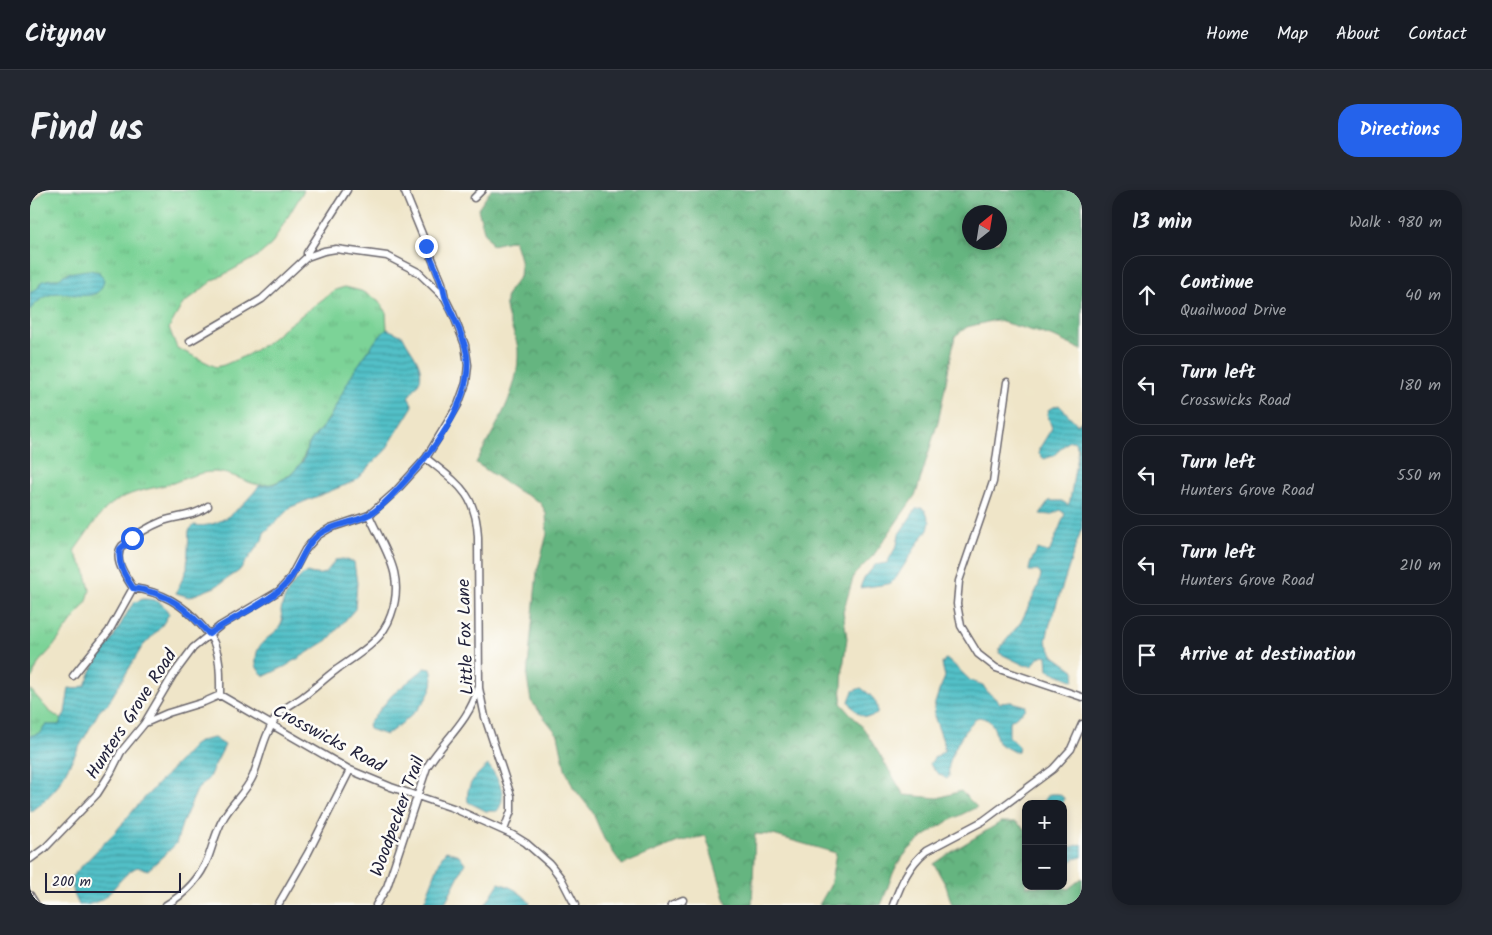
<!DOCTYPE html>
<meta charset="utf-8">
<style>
:root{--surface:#171b24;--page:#242831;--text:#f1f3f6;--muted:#9ea1a6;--line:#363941;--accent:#2563eb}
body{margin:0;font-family:Kalam,sans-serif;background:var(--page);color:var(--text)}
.controls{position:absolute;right:15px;bottom:15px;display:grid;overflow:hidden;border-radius:10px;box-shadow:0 2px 8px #0003}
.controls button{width:45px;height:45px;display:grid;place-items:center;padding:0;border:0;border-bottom:1px solid var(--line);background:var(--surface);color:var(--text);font:25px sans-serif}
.compass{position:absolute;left:932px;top:15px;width:45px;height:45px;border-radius:50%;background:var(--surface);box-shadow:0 2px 8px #0003;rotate:30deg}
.scale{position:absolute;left:15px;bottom:12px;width:136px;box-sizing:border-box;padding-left:5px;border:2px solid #22223b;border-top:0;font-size:14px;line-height:18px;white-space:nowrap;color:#22223b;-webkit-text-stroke:4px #fdfcf7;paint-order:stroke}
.stop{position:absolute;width:15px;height:15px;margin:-11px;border:4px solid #2563eb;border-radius:50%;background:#fff}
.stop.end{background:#2563eb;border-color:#fff;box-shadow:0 1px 5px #0008}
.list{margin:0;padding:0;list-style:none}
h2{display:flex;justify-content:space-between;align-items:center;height:65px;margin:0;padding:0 20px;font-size:21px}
h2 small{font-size:16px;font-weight:400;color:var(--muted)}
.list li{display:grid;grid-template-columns:32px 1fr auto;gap:15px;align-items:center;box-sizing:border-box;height:80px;margin:0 10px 10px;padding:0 10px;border:1px solid var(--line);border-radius:20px}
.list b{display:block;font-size:19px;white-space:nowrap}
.list p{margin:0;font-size:16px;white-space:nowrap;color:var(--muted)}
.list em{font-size:16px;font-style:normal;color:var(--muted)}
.icon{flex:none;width:28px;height:28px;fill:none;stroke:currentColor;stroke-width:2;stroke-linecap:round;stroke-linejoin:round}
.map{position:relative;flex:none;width:1052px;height:715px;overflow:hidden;border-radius:20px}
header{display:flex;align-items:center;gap:30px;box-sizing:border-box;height:70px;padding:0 25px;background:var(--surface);border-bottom:1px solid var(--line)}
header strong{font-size:24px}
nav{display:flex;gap:28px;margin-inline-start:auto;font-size:18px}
.intro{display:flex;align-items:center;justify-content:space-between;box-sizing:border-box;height:120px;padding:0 30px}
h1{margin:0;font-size:35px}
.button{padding:12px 22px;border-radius:20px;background:var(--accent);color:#fff;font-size:18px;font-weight:700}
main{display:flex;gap:30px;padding:0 30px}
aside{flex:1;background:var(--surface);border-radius:20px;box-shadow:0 2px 8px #0003}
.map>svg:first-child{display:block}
</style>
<header>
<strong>Citynav</strong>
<nav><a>Home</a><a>Map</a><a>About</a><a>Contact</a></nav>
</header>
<div class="intro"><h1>Find us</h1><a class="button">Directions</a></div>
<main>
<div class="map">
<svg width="1052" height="715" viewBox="0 0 1052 715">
<defs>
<pattern id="grass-tufts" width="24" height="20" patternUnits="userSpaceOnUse" patternTransform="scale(1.25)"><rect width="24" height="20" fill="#7cd397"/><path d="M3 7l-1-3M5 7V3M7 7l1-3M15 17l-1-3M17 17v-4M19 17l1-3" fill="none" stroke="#6bb583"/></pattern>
<pattern id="forest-crowns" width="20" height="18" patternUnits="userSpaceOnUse" patternTransform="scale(1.25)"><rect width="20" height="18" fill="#65b580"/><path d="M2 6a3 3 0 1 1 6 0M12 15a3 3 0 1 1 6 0" fill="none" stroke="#53936a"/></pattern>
<pattern id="water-rules" width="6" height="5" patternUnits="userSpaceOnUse" patternTransform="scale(1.25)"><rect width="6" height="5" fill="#52c0c7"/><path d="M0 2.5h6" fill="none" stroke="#449ca3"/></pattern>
</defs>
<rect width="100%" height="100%" fill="#fdfcf7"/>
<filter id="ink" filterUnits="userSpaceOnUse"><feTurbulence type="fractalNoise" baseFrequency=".02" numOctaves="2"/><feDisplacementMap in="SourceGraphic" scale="10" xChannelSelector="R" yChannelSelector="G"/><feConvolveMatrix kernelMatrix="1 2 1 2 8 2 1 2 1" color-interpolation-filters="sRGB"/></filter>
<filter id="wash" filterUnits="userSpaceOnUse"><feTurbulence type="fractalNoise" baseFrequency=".0096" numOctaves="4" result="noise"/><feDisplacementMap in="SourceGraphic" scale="20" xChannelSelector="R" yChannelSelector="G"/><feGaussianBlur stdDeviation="1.12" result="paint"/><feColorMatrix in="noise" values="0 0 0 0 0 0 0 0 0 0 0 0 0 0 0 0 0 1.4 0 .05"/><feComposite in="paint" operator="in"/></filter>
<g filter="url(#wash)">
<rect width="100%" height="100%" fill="#efe5c8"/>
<path fill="url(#grass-tufts)" stroke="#4f7a69" d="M16,0H274L241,55L228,66L182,91L152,115L139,138L147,158L186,177L194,175L217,165L237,153L257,136L305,100L315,97L331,101L348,110L356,121L357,139C330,165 318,197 299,228C294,236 286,243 280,252C273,265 273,277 258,286C224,308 216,283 183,282C169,282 156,288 143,293C122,299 97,301 79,316C69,324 53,349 44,361L55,380L60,400L57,411L22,458L9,472L0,492V11H4Z
M0,499L19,521L31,529L29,535H15L10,543L0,546Z"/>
<path fill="url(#forest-crowns)" stroke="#446c5e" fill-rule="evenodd" d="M461,0H1052V160L1024,147L965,130L937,137L925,146L909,228L886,304L843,366L824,385L813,422L817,448L813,478L811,513L834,539L874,605L908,608L931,601L947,617C918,631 888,645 869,672C861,684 857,702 851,715H789L800,696L806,663L743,645L725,644L722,715H697L676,646L648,652L592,675L574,649L562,621L543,597L535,578L528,545L501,511L497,488L507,382L517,344L516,323L510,312L486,300L446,273C465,236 490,202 488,159C486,143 474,126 476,110C477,99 484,96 489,87C494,76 487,60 484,50L462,55L454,41L448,19ZM939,22H969V52H939Z
M971,632H986L996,640V696H1030L1038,699L1052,688V715H922L916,696L904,674L926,659Z"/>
<path fill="url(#water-rules)" stroke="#3a7181" d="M58,80L69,82L74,90C70,113 46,104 30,103C18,103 7,111 0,120V103L8,98L11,92L20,89H27L38,83Z
M357,139L373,146C379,160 394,173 390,190C388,195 382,202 378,207L383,216L355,261L325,291L261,317L234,343L232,350L209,381L185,397L159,407L146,403L157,379L159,340L164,335C190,340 214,315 229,296L244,294L261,285L273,271L280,252L299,229L322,184L346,150Z
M1029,215L1047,234L1052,231V337L1019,437L1016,451L1024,466L1045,481L1044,491L1018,480L1017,466L1014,465L1008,468L1002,476L994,475L969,463L970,458L991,432L1008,397L1011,385L1008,381H999C999,375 1004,364 1008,359L1019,363L1035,324L1030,320L1021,325L1010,324L1019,311H1032L1038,315L1040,311L1048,258L1044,251H1039L1023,266L1014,269L1009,264V259L1022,238L1017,224L1019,219Z
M891,318L895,320L900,332L898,340L890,350L866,388L861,393L857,394L830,398L833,390L845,375L857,373L867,355L869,344L886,319Z
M313,369L324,372L327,393L325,419L298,450L256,476L235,486C229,482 225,477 226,470C226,448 247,447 252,432C253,429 251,424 251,421C253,406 264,390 277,382C293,387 296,384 305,370Z
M113,409C126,409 133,412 139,424L131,437L112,457L77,515L71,518L27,597L15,610L0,622V546L10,543L15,535H29L35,523L39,498L46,499L55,495L63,477L82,450L101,416L105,412Z
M915,469L919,470L941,491L953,495L956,500L970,513L981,512L996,516L995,520L979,532V546L989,556L988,561L984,562L968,553C964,540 965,529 948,527C936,536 922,560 919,575C918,578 919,583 919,587L917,589L907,583L900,574L904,568L914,561V554L904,526L905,513L909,501L915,487L912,474Z
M395,478L401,479C411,506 376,531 356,545L339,539L338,534L362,505Z
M831,498C841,505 849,511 847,524C834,531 825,523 819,511L823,501Z
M184,548L195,555L178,589L167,600L152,634L146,654L118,680L107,677C82,690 83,715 49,715C44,705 41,697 42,686L87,640L107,616L163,556L170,551Z
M458,575C468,587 479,607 467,621H456L438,612C435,595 446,585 458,575Z
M1020,604H1029L1034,608L1033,614H1013L1015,608Z
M1052,654V667L1044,669L1033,678V655L1041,657Z
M416,661L429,665L435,673L414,715H393L412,666Z
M469,693C482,697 492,703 500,713L499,715H455Z"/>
</g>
<g filter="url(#ink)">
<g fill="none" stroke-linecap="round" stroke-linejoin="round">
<g stroke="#6a666c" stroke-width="9">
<path id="minor" d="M444,8L452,0
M277,67L294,61L306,59L357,66L388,82L415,108
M160,151L232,109L277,67V63L317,0
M977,192L963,292L929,391L927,414L931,436L948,464L966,478L1052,507
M396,268C428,294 446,303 448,347L449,498L455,527L481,606V621L474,640
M178,316C166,326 147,326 133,331C118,337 105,345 92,356C82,369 96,386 103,398C132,402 153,414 172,436C178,443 184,450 186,459C191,473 190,490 190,505L320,580L361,597L423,618L483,645L496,653L520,674L531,688L545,715
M43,486L79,441L103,398
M115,533L138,523L174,512L190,505
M0,669L15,658L67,604L81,582L91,562L114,534L143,485L163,458L190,436L249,401L259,390L275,360L287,346L300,338L339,325L365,302L396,268L428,215L436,193L438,175L435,155L423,124L415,108L412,93L374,0
M0,705L6,715
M136,715C155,704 170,688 178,668C183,655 186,641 193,629C201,614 216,602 223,586C231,565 234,545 247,526C255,516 265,513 274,506C285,498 295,488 306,480C328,464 352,452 361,425C376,384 354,360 339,325
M248,715L278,663L320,580
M346,715L357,697L397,577C414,550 439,531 448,499
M641,715L653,710
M863,715C871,694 878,676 896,661L953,631L1023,579L1041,559L1052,534"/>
</g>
<use href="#minor" stroke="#fff" stroke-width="6"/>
</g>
</g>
<g fill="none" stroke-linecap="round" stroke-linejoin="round" filter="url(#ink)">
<path stroke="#2563eb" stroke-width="6" d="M102,348L90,359C87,374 95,386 103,398C139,403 156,418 179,444C201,428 234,415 252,398C270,382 271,356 291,343C306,333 325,333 340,324C351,318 360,308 368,299C399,266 443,214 437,165C434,145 423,128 416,109C414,105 414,99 412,95C408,82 401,69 396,56"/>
</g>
<g text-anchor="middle" stroke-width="5" stroke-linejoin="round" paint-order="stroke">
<g font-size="18" fill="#22223b" stroke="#fdfcf7">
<text transform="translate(435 447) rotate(-92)" y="6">Little Fox Lane</text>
<text transform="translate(101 524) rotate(-57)" y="6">Hunters Grove Road</text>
<text transform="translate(299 548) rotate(28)" y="6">Crosswicks Road</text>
<text transform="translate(367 626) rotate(-70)" y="6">Woodpecker Trail</text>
</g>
</g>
</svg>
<div class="controls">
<button>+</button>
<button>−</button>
</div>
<svg class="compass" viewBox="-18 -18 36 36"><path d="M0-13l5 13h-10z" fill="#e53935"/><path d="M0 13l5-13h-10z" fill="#9ea1a6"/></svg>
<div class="scale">200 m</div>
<div class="stop" style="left:102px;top:348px"></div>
<div class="stop end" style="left:396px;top:56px"></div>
</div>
<aside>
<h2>13 min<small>Walk · 980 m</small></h2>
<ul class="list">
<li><svg class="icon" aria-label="ahead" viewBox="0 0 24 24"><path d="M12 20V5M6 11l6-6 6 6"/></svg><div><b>Continue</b><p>Quailwood Drive</p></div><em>40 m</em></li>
<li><svg class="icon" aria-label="left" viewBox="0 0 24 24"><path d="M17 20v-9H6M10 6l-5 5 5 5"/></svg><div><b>Turn left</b><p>Crosswicks Road</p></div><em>180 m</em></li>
<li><svg class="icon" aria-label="left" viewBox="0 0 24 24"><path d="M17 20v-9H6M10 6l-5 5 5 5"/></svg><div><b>Turn left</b><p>Hunters Grove Road</p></div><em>550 m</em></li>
<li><svg class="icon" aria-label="left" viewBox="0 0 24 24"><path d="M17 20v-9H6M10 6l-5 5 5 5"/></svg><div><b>Turn left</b><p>Hunters Grove Road</p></div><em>210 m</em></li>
<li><svg class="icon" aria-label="arrive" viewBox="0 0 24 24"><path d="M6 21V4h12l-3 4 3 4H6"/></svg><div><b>Arrive at destination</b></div></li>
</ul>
</aside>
</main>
